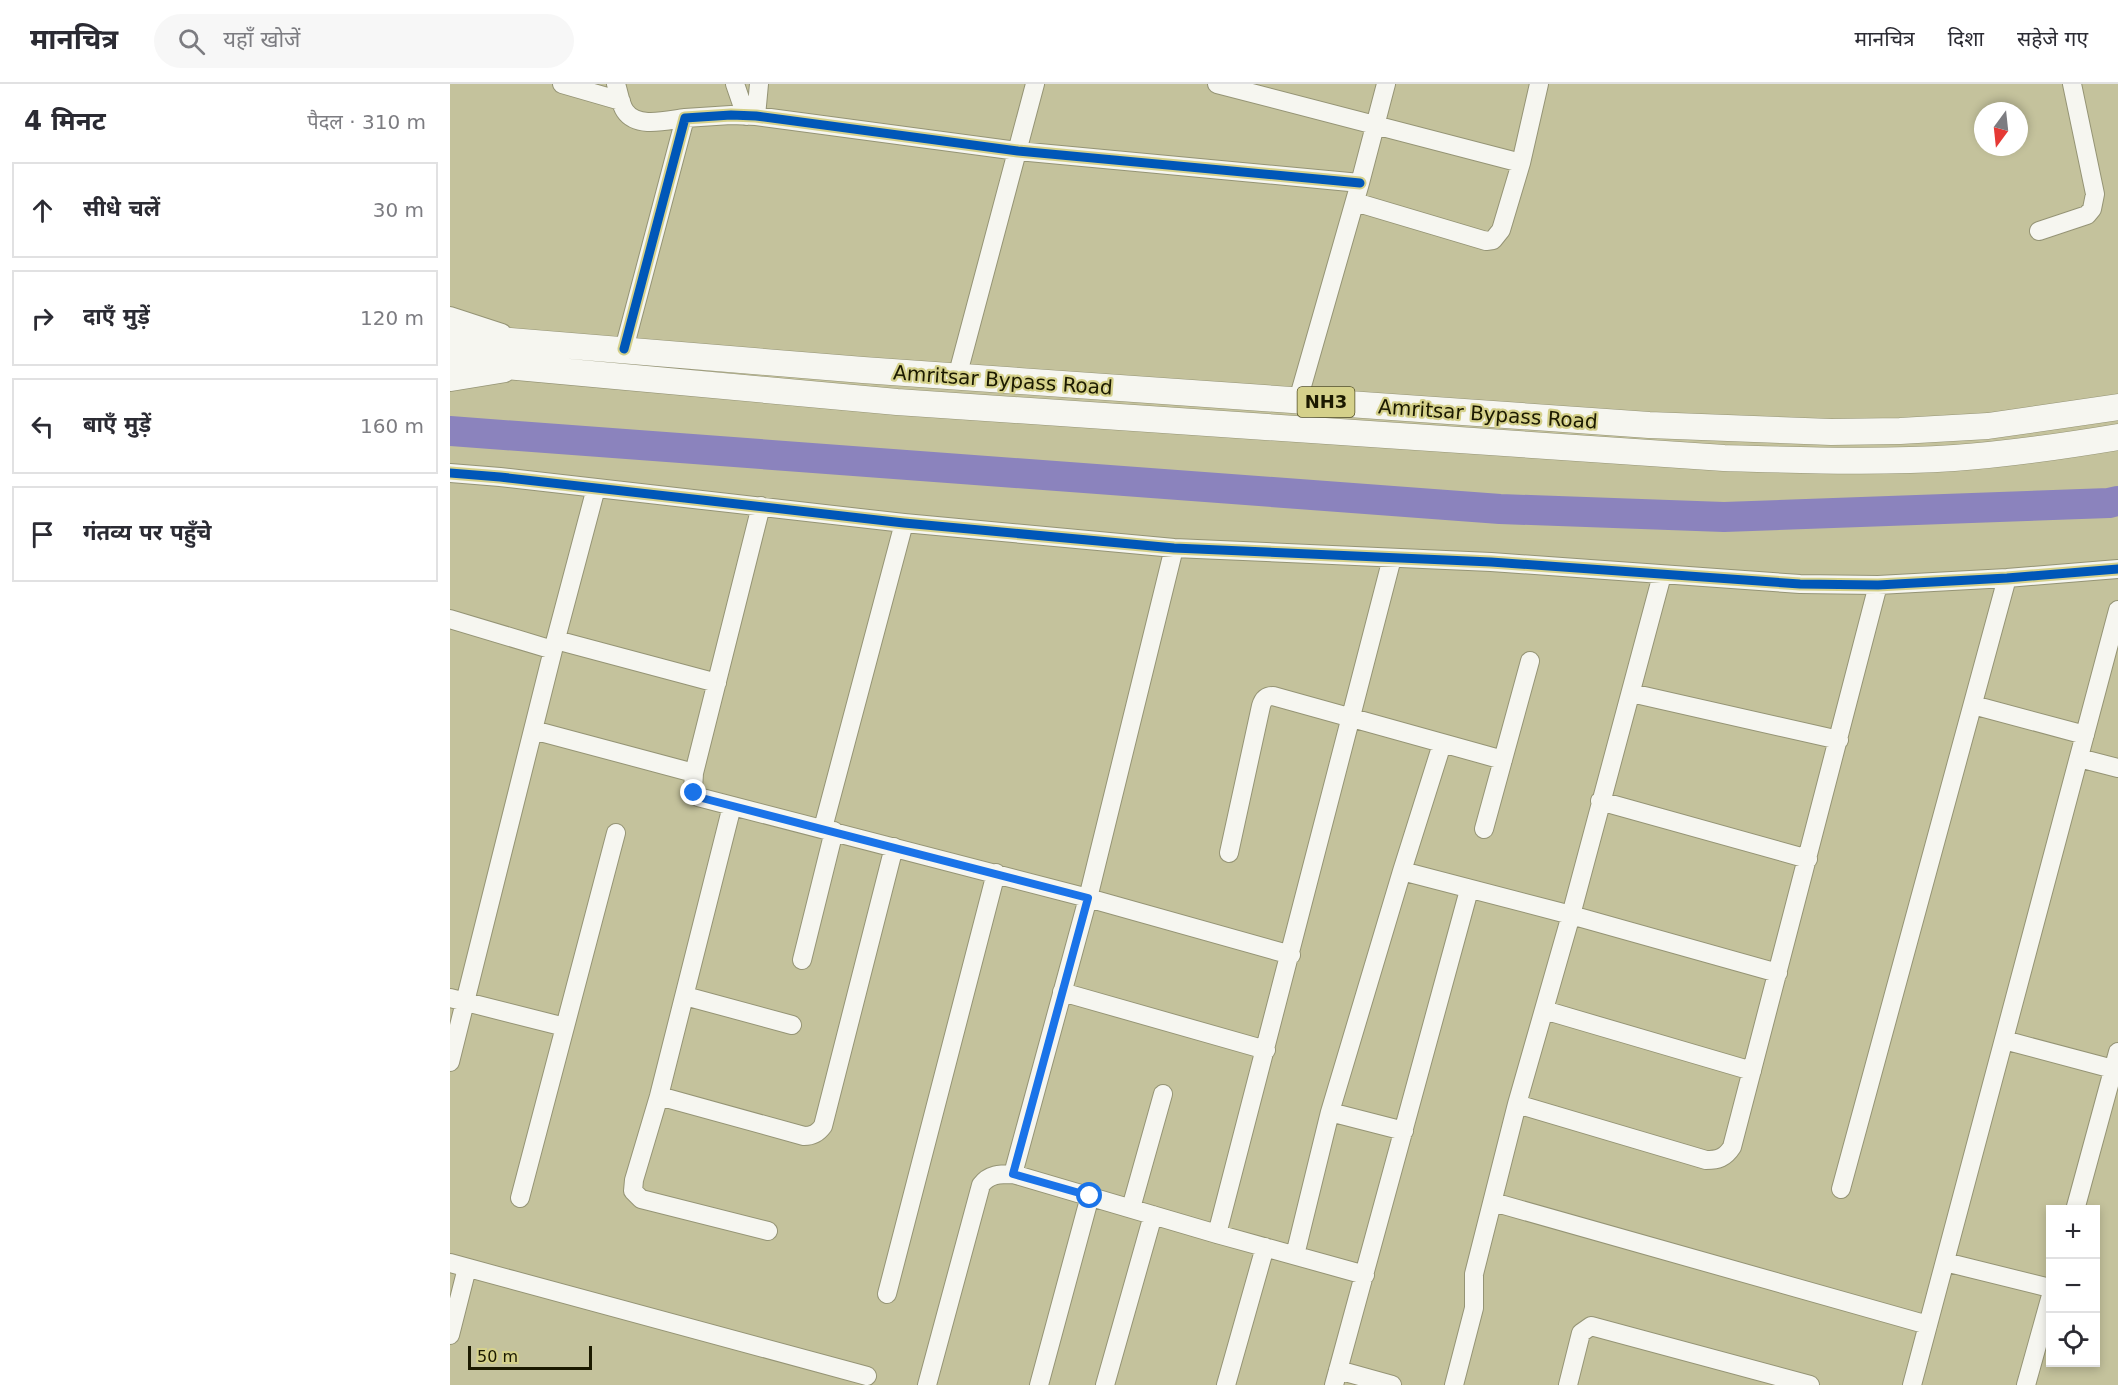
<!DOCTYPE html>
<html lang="hi">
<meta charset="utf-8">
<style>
:root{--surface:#fff;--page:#f7f7f7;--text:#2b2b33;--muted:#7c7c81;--line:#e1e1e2}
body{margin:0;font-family:"DejaVu Sans","Noto Sans Devanagari",sans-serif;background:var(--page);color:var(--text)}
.controls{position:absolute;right:18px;bottom:18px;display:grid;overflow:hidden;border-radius:0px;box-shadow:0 3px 9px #0003}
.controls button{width:54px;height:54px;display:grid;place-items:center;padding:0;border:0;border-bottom:2px solid var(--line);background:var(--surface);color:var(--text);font:30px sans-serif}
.compass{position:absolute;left:1524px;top:18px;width:54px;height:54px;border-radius:50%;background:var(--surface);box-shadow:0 3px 9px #0003;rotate:195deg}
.scale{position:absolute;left:18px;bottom:15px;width:124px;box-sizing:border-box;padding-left:6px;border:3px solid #1b1900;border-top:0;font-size:16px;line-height:21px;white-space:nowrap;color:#1b1900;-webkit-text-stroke:4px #d5d18b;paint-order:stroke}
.stop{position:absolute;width:18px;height:18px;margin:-14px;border:4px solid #1a73e8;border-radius:50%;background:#fff}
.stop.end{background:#1a73e8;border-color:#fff;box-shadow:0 2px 6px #0008}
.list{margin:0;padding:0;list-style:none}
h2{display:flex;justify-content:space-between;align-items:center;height:78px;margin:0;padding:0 24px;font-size:26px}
h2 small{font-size:20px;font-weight:400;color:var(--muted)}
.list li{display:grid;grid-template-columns:39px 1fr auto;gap:18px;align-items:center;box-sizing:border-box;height:96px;margin:0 12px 12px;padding:0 12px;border:2px solid var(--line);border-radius:0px}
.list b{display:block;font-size:22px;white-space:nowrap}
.list em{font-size:20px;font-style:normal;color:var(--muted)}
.icon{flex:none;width:33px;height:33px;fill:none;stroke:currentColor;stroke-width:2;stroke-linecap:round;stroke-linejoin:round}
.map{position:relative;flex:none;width:1668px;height:1301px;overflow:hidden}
header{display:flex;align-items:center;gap:36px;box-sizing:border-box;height:84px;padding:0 30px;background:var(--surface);border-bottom:2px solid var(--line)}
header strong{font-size:28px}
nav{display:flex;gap:33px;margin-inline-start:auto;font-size:21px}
.search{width:420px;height:54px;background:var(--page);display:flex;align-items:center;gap:15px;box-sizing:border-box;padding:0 21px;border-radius:33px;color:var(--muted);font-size:22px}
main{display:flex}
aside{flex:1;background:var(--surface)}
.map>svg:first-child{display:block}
</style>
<header>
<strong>मानचित्र</strong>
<div class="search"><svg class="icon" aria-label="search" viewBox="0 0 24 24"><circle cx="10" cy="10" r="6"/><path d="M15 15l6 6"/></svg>यहाँ खोजें</div>
<nav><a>मानचित्र</a><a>दिशा</a><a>सहेजे गए</a></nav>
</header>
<main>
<aside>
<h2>4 मिनट<small>पैदल · 310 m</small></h2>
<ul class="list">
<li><svg class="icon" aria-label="ahead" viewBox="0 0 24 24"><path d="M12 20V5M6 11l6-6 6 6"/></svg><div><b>सीधे चलें</b></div><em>30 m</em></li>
<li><svg class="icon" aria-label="right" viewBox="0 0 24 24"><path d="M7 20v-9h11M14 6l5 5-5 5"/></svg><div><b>दाएँ मुड़ें</b></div><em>120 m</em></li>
<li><svg class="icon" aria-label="left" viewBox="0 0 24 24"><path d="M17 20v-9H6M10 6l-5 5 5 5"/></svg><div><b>बाएँ मुड़ें</b></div><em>160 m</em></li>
<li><svg class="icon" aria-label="arrive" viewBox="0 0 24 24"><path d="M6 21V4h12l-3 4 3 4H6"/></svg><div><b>गंतव्य पर पहुँचे</b></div></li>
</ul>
</aside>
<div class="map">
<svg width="1668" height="1301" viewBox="0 0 1668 1301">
<rect width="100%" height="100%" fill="#c4c29c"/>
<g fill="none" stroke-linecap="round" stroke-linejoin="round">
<path stroke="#8b83bd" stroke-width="30" d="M0,347L1050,425L1274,433L1659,419L1668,417"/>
<g stroke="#959475" stroke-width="20">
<path id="minor" d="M112,0L171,17
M166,0C169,9 170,20 175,27C187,45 218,36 235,34
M285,0L296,32
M767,0L1071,79
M306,32L309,0
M905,118L1036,157L1043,156L1051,146L1071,79L1089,0
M1589,147L1637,131L1642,125L1645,110L1622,0
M0,232L52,249
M174,265L235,34L281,31L306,32L568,67L910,99
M507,293L585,0
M0,298L55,289
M848,316L910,99L936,0
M0,389L50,393L454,439L724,464L1041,478L1350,500L1428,501L1557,494L1668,485
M311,422L244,689L243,705L248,713L638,814L841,871
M0,535L103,566L146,404
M106,556L267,599
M1181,609L1389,656
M1523,621L1635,651
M83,646L244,689
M1629,674L1668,684
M1150,717L1358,775
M282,722L209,1012L184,1096L183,1107L191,1115L318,1147
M373,744L454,439
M1034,745L1080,577
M779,769L811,622C813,615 816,612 823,612L1053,676
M952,787L1121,831L1328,889
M352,876L384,747
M612,908L816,966
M235,912L342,941
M0,914L115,943
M1094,926L1302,987
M1554,956L1663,985
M0,978L103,566
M209,1012L354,1052C363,1052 368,1049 373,1042L444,763
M1067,1020L1256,1076C1268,1076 1275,1074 1282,1063L1428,501
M880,1028L954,1047
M563,1090L638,814L724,464
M1391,1105L1557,494
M70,1114L166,749
M1043,1118L1478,1241
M681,1124L713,1010
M1625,1126L1668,968
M767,1150L942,474
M845,1171L880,1028L952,787L992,660
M1495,1178L1600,1204
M0,1179L417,1292
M437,1210L546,789
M0,1251L17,1184
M888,1286L942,1301
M477,1301L531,1101C539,1090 550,1090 563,1090L767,1150L915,1191
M589,1301L640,1112
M655,1301L703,1131
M776,1301L815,1163
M884,1301L1019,806
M1004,1301L1024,1224V1190L1067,1020L1121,831L1212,491
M1118,1301L1131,1249L1141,1242L1360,1301
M1462,1301L1668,526
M1576,1301L1600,1215"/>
</g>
<g stroke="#959475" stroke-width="27">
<path id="highway" d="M0,252L413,286L1199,341L1381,348L1450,347L1538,342L1668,323
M0,277L447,318L1274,374C1351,376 1428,379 1504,374C1559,370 1614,362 1668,353"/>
</g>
<use href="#minor" stroke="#f6f6f0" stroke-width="18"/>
<use href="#highway" stroke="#f6f6f0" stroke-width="26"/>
<g stroke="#d5d18b" stroke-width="13">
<path id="cycleway" d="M174,265L235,34L281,31L306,32L568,67L910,99
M0,389L50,393L454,439L724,464L1041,478L1350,500L1428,501L1557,494L1668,485"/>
</g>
<use href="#cycleway" stroke="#0057b8" stroke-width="9"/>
</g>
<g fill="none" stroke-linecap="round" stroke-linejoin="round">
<path stroke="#1a73e8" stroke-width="8" d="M244,709L248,713L638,814L563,1090L640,1112"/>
</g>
<g text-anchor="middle" stroke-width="4.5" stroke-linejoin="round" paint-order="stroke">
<rect fill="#d5d18b" stroke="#53502a" stroke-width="1.5" x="847.5" y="303" width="57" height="30" rx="4.5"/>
<g font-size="18" font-weight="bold" fill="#1b1900">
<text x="876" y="324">NH3</text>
</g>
<g font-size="20" fill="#1b1900" stroke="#d5d18b">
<text transform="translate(553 296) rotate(4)" y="7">Amritsar Bypass Road</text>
<text transform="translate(1038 330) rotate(4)" y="7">Amritsar Bypass Road</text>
</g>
</g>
</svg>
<div class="controls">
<button>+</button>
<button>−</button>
<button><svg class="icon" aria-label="locate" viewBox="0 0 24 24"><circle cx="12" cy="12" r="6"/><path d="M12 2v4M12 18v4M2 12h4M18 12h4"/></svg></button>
</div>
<svg class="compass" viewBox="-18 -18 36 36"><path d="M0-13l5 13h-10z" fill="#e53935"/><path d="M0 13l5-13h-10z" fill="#7c7c81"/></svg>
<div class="scale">50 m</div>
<div class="stop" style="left:640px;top:1112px"></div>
<div class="stop end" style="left:244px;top:709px"></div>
</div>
</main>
